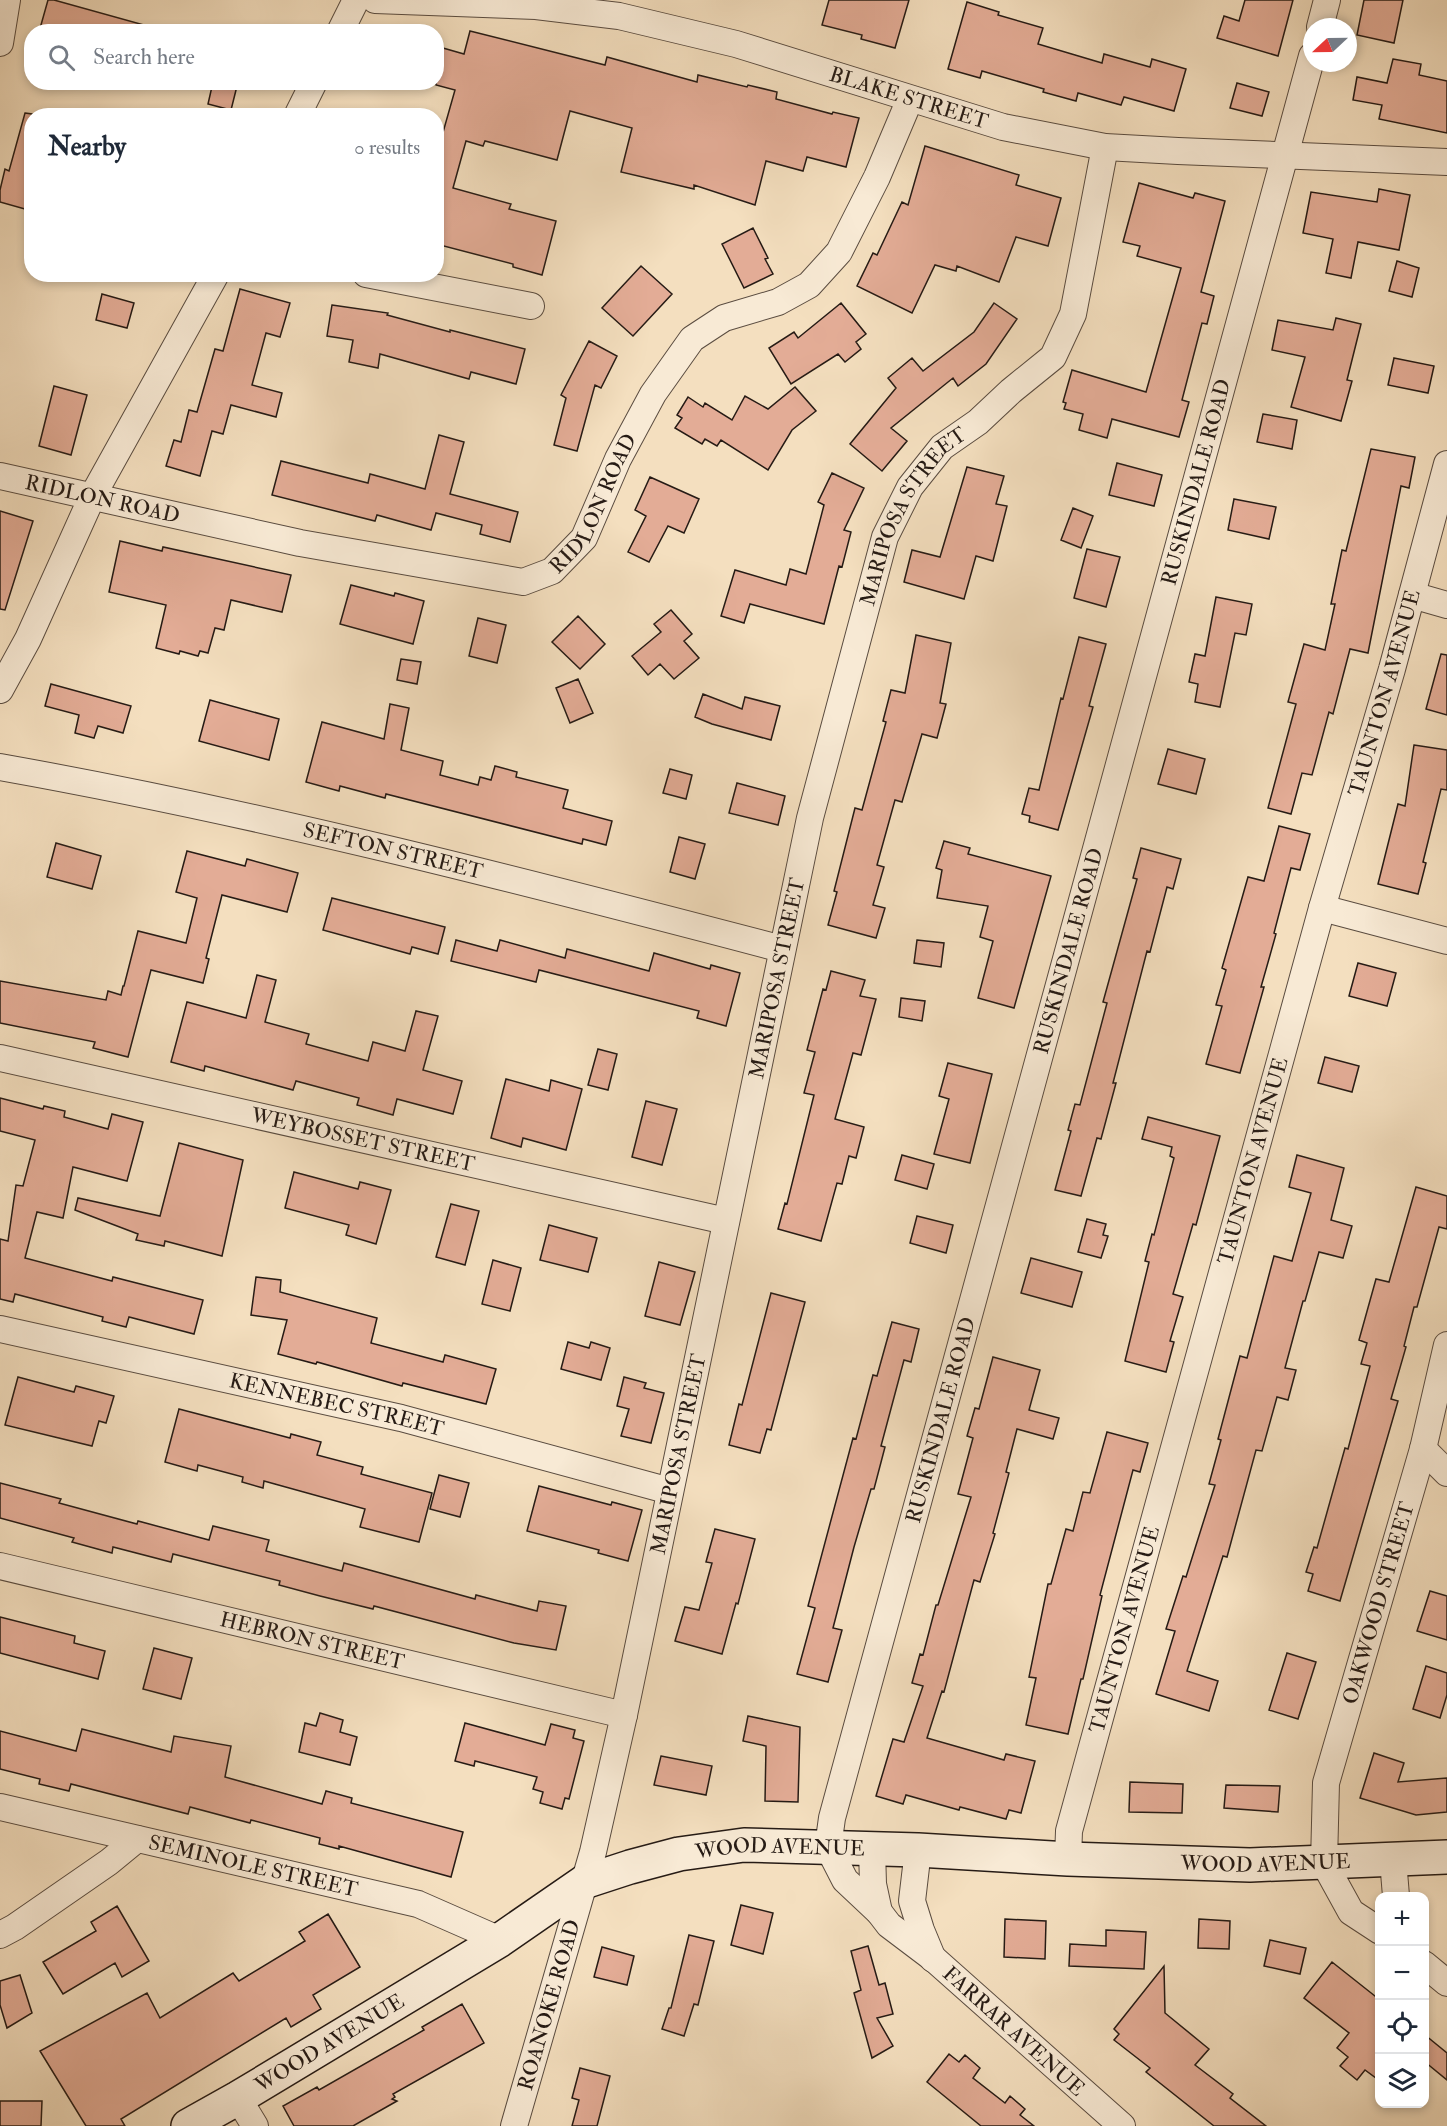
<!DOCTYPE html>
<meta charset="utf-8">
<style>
:root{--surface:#fff;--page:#f2f2f3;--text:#1f2937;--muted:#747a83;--line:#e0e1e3}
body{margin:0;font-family:"IM FELL Double Pica",serif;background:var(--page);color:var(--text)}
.controls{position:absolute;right:18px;bottom:18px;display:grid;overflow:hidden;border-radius:12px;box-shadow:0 3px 9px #0003}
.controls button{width:54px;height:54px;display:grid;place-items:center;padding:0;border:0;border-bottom:2px solid var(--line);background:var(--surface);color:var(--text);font:30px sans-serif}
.compass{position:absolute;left:1303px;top:18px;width:54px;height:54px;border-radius:50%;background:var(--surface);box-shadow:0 3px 9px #0003;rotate:248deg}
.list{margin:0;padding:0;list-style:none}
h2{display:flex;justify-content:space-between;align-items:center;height:78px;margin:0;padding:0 24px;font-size:26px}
h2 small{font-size:20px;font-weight:400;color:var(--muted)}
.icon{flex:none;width:33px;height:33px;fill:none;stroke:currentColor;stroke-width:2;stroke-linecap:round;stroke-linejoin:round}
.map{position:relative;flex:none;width:1447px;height:2126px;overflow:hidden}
.search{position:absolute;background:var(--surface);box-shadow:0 3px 9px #0003;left:24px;top:24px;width:420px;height:66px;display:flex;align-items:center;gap:15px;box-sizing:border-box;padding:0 21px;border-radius:24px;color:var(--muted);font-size:22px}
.panel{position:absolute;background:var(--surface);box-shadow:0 3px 9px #0003;left:24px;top:108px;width:420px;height:174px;border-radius:24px}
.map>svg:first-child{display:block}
</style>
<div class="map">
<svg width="1447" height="2126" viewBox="0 0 1447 2126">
<rect width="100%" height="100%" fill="#f4dfbf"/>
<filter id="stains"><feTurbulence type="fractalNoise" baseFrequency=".00333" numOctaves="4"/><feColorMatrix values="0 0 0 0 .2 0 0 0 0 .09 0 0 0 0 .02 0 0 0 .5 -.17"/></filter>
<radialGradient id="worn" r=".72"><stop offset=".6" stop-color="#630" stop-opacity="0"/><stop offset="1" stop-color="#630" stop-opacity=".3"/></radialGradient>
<path fill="#e3ac96" stroke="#261b15" stroke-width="1.5" d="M48,0H54L144,25L143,32H39Z
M829,0H909L895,48L861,39L862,35L822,25Z
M1245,0H1293L1278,56L1217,38L1224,16L1239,21Z
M1364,0H1403L1394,43L1357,35Z
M967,2L999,12L998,15L1043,28L1038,44L1102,63L1104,54L1150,67L1152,59L1186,69L1174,111L1124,97L1121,105L1078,93L1076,101L1043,92L1044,89L982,71L980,78L948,69Z
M470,31L605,65L607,57L697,82L698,75L747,87L748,85L777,92L776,99L832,114L833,112L859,118L846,167L807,157L803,171L766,161L755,205L694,185V189L621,172L632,128L570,111L557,160L485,141L483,146L466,141L453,188L511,204L509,209L556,221L542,275L513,267V264L436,244V157L455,90L436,85V46L464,54Z
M1393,59L1421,64L1419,75L1447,81V133L1379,119L1382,105L1353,100L1357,77L1387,83Z
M213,82L237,86L231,110L208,104Z
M1237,83L1269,92L1262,116L1230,108Z
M25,113L32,114V211L0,202V190L5,169L9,171Z
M925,146L1019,175L1016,185L1061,198L1048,246L1016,237L999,282L957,266L956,271L935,265L912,313L857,286L873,253L877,255L902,202L908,205Z
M1139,183L1193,198L1195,193L1225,201L1201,292L1214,296L1207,324L1202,323L1182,400L1189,402L1179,437L1112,419L1107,438L1079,430L1083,414L1064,409L1066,403L1063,402L1072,370L1146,392L1181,268L1137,256L1140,246L1123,242Z
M1379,189L1410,195L1399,250L1358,242L1351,278L1326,273L1333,239L1303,233L1311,192L1377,202Z
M753,228L768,258L765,259L773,274L744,288L722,244Z
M1397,261L1419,268L1412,297L1389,291Z
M641,266L672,294L633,336L602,308Z
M240,289L290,303L280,337L266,333L252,385L282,393L276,417L231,405L223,434L212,431L200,476L166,466L174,440L181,442L189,410L197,412L215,349L223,351Z
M102,294L134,303L127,328L96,320Z
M841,303L866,334L856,342L861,349L845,362L838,354L791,384L769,348L794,332L798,338Z
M994,303L1017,319L986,364L958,386L953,378L891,428L907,441L882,471L850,444L896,388L888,378L912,358L923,371L974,332Z
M332,305L388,313L387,315L450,332V330L525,349L516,384L471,372L469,379L380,354L378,368L349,362L353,340L327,336Z
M1336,318L1361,324L1347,380L1352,381L1341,421L1291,407L1305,357L1272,350L1278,320L1333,330Z
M589,341L617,356L601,388L595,385L577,451L554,445L566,398L561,395Z
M1394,358L1434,366L1428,393L1388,385Z
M54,386L87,395L71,455L39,446Z
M795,387L816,411L792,430L768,470L721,440L717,446L705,439L702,444L675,428L682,418L677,415L688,397L703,407L705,403L732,420L745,396L768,409Z
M1263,414L1297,420L1292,449L1257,442Z
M439,435L464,442L450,494L518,512L510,542L480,534L482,525L436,513L431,530L377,515L375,521L272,495L281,461L368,483L370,474L425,489Z
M1371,449L1415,457L1409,488L1401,486L1368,653L1350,649L1333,714L1329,712L1312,775L1302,773L1291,814L1268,808L1296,704L1288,702L1304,644L1325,650L1335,604H1331L1342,550L1346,551Z
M1117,463L1162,475L1154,506L1109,495Z
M967,467L1004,476L996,504L1007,506L993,561L976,556L964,599L904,582L912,550L940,557Z
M832,473L864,488L844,530L851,532L842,567L839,566L824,624L750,604L744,623L721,616L735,570L786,585L790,569L806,574L824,505L818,502Z
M650,477L699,499L684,533L668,526L649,562L628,552L646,516L635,510Z
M1234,499L1276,507L1269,539L1228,530Z
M1073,508L1093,516L1081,548L1061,540Z
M0,511L33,521L5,610L0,609Z
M120,541L162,551L163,547L291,575L282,612L231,600L224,630L215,628L208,653L200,651L198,656L180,651L179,654L156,648L166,605L109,592Z
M1087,549L1120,557L1106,607L1074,598Z
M351,585L394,596L395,593L424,601L413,644L340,624Z
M1216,597L1252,604L1246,635L1235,633L1220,707L1195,702L1198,684L1189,682L1195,654L1205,656Z
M671,610L692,634L684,641L699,658L674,679L660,664L648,675L632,656L661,632L654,624Z
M578,616L605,644L580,669L552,642Z
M478,618L506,625L497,663L469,656Z
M916,635L951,643L940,703L946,704L937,738L922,734L902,802L895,800L877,865L884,867L873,905L885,908L876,938L828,925L837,892L834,891L855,808L862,810L886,722L883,721L891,690L905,693Z
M1079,637L1106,644L1089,706L1093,707L1058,830L1029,822L1030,816L1022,814L1029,788L1039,790L1061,698L1063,699Z
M1441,654L1447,655V715L1426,709Z
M401,659L421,662L417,684L397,680Z
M578,679L593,713L570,723L556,688Z
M51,684L131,706L123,733L98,726L94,738L75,733L79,715L45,706Z
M703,694L742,709L745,697L780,706L771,740L712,724L695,717Z
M210,700L279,719L269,760L199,741Z
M390,704L409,708L401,750L443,761L440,775L478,785L480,777L491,780L495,766L517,772L516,777L568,790L563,808L612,821L606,845L583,839L582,844L386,794L385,798L340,786L339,791L306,782L322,722L384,739Z
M1414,745L1447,750V790L1441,789L1423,862L1426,863L1418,894L1378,884L1398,804L1405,806Z
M1168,749L1205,759L1196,794L1158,784Z
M670,769L692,775L686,799L663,793Z
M737,783L785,796L778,825L729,813Z
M1279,826L1310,834L1300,870L1291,868L1274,933L1276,934L1261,987H1264L1240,1073L1206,1064L1222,1006L1216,1005L1226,970L1222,968L1248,877L1264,881Z
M679,837L705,844L695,879L670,872Z
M944,841L970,848L968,854L1051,876L1014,1008L978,998L993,941L980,937L988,906L937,898L942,870L936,868Z
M56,843L101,856L92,889L47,877Z
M1141,848L1181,859L1173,889L1167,887L1150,952L1147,951L1113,1083H1116L1101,1139L1097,1138L1081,1196L1055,1190L1071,1131L1068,1130L1075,1104L1080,1105L1107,1003L1103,1002L1137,879L1133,878Z
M187,851L245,866L247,859L298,873L287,912L222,895L206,958L209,959L203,983L151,970L128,1057L93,1048L95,1042L0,1023V981L106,1000L108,991L121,995L123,986H124L138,931L186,943L197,898L176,892Z
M332,898L445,927L438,954L412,947L410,954L323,930Z
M456,940L497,951L500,940L565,958L567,949L649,971L654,953L710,969L711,965L740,973L726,1026L697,1018L699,1011L539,970L536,982L451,961Z
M917,940L944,943L941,967L914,963Z
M1358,963L1396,973L1387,1006L1349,996Z
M831,971L865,980L860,996L876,999L861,1055L853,1053L835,1119L864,1127L856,1158L849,1156L842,1184L837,1183L821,1241L778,1229L785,1203L787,1204L814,1095L804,1093L815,1052L807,1050L823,989L826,990Z
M257,975L276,980L265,1022L309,1034L306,1044L368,1061L373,1042L405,1051L416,1011L438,1016L423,1070L462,1081L453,1114L397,1099L393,1115L357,1105L359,1098L296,1081L293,1090L205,1066L204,1071L171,1062L187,1002L246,1018Z
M901,998L925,1001L922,1021L899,1017Z
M598,1049L617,1054L608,1090L588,1085Z
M1325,1057L1359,1066L1352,1092L1318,1083Z
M948,1063L992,1074L970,1163L934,1154L949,1099L939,1096Z
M506,1079L549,1091L551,1080L582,1089L566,1150L523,1138L521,1147L491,1138Z
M0,1098L43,1109L44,1106L65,1111L64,1117L108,1129L112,1114L143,1122L127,1181L73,1167L63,1218L37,1212L25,1258L112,1281L113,1277L203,1300L194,1334L129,1317L126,1327L102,1321L103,1317L15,1294L13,1302L0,1299V1239L8,1241L16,1185L23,1186L35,1140L0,1131Z
M646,1101L677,1109L662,1165L632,1157Z
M1148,1117L1220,1136L1196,1225L1193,1224L1173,1294L1183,1297L1170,1341L1174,1342L1166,1372L1125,1361L1149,1262L1145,1261L1152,1234L1154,1235L1174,1158L1170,1156L1172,1147L1142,1139Z
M179,1143L243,1160L222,1256L165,1241L164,1246L136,1240L138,1234L75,1210L78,1198L160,1216Z
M902,1155L934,1164L927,1189L895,1180Z
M1297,1155L1344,1168L1331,1220L1352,1226L1343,1258L1319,1252L1305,1301H1303L1285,1368L1296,1370L1288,1400L1277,1397L1262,1451L1256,1450L1227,1557L1223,1556L1187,1671L1218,1681L1209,1711L1156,1694L1175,1631L1166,1629L1183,1576L1186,1577L1215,1485L1209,1484L1221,1440L1218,1439L1240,1356L1247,1358L1274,1256L1292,1261L1311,1193L1289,1187Z
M294,1172L358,1189L360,1182L391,1190L376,1244L346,1235L349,1225L285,1208Z
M1416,1187L1447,1196V1229L1439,1227L1417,1307H1414L1404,1346L1406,1347L1391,1399L1398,1401L1340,1601L1308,1591L1313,1574L1306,1572L1314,1547L1317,1548L1345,1448L1348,1449L1370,1366L1361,1364L1367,1343L1359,1340L1376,1279L1389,1282Z
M451,1204L479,1211L465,1265L436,1257Z
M917,1216L953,1225L946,1253L910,1243Z
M1087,1219L1106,1224L1103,1235L1108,1236L1101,1258L1078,1252Z
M549,1225L597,1238L588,1272L540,1260Z
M1031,1258L1082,1272L1072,1307L1021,1293Z
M493,1260L521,1268L510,1311L482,1304Z
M659,1262L695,1272L680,1325L645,1316Z
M256,1277L281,1280L280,1292L377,1318L371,1343L443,1362L445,1355L496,1369L486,1404L403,1383L402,1386L317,1362L316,1364L278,1354L287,1320L251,1315Z
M771,1293L805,1302L771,1430L767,1429L760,1453L729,1445L739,1404L742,1405Z
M892,1322L919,1329L911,1362L904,1360L881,1446L885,1447L874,1489H871L854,1547L833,1628L842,1630L828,1682L797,1674L815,1608L808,1606L853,1438L856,1439L873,1375L877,1376Z
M568,1342L589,1348L591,1342L610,1348L601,1380L561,1369Z
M993,1357L1040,1370L1029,1410L1059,1418L1053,1439L1017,1429L1006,1472L1009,1473L993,1533L995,1534L980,1582L974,1580L944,1692L942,1691L927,1738L1004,1760L1006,1754L1035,1761L1021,1813L1009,1810L1006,1819L960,1807L959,1810L906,1795L903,1804L876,1796L893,1739L904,1742L923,1686L912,1683L920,1654L923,1655L936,1605H938L971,1497L958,1494L973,1438L967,1436L975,1408L979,1409Z
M18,1377L74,1392L76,1386L114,1396L106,1423L99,1421L92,1446L5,1425Z
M624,1377L646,1383L644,1388L664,1393L651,1443L621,1436L629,1409L617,1406Z
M179,1409L290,1438L291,1434L321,1442L317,1455L363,1467L361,1474L432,1493L419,1542L360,1527L365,1509L264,1481L263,1488L242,1482L243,1477L198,1465L197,1471L165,1462Z
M1107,1432L1148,1443L1140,1472L1133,1470L1100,1595L1102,1596L1083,1679H1081L1068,1734L1026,1725L1036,1678L1029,1677L1048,1584H1051L1066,1529L1073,1531L1083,1492L1090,1493Z
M439,1475L469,1483L460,1517L430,1509Z
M0,1483L61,1499L59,1503L137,1524L138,1521L209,1540L213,1526L269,1540L266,1551L342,1571L344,1563L475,1599L476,1595L537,1611L539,1601L566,1606L556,1650L514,1643L374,1606L373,1609L320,1596L279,1585L280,1581L173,1554L171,1562L113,1547L112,1553L72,1542L74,1538L0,1518Z
M539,1486L611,1505L612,1502L642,1510L628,1561L598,1553L599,1550L527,1531Z
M715,1529L755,1539L738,1604L736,1603L722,1654L675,1641L685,1607L699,1610L712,1563L706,1562Z
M1430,1591L1447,1596V1640L1417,1631Z
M0,1617L75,1636L74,1643L105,1651L98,1679L0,1653Z
M154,1648L192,1658L181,1699L143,1689Z
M1287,1653L1316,1662L1298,1719L1269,1710Z
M1426,1666L1447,1673V1695L1440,1718L1413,1709Z
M320,1713L343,1720L340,1732L357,1737L350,1765L299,1752L305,1723L316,1726Z
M748,1716L800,1727L798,1802L765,1801L766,1746L743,1741Z
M465,1723L545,1745L551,1724L575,1730L573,1738L584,1741L569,1799L565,1798L562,1809L540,1803L543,1792L533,1789L537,1777L475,1761L474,1766L455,1761Z
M82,1729L171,1752L174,1736L231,1746L225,1777L322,1804L326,1791L352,1798L351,1803L463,1832L451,1877L339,1846V1849L319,1844L320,1838L251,1820L250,1823L190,1807L188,1814L71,1784L69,1791L39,1784L40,1779L0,1769V1731L76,1751Z
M1374,1753L1404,1763L1398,1782L1447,1778V1812L1416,1815L1360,1798Z
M661,1756L712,1766L706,1795L654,1785Z
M1130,1782L1183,1784L1182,1813L1129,1812Z
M1226,1785L1280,1786L1278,1812L1224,1808Z
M741,1905L773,1913L763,1954L731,1945Z
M117,1906L149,1961L122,1977L115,1963L63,1994L43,1962L96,1931L91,1922Z
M328,1914L360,1967L313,1995L321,2009L291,2027L286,2018L121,2119L125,2126H86L40,2051L147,1993L160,2018L233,1973L239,1981L305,1941L299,1932Z
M1005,1919L1046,1921L1045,1959L1004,1957Z
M1199,1919L1230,1921L1229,1949L1198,1948Z
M1106,1930L1146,1932L1144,1969L1069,1966L1070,1944L1106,1946Z
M689,1935L714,1941L698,2005L694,2004L684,2036L662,2029L669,2008H671Z
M1270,1940L1306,1948L1300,1974L1264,1966Z
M868,1946L879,1985L885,1983L893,2014L877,2018L893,2046L872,2058L854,1993L861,1990L851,1951Z
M602,1947L634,1956L627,1985L594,1977Z
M1332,1962L1380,2000V2081L1365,2070L1357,2080L1340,2066L1348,2057L1337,2048L1349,2033L1304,1998Z
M1164,1966L1165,2013L1209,2049L1195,2065L1233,2094L1230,2098L1266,2126H1214L1146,2072L1150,2068L1114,2040L1119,2034L1114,2029Z
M20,1975L32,2013L7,2028L0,2005V1981Z
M462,2004L484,2043L393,2094L395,2097L392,2099L397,2101L353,2126H294L283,2106L317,2087L319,2090L424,2030L422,2027Z
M1425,2035L1447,2053V2080L1425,2062Z
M949,2054L959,2062L965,2055L980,2068L973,2078L1005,2103L1010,2096L1025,2109L1020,2115L1034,2126H981L927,2082Z
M580,2068L610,2076L597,2126H572L579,2100L572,2098Z
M0,2101H42L41,2126H0Z"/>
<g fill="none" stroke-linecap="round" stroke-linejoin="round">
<g stroke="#5a4c40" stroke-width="28">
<g id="street">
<path id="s1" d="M375,0L536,6L619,16L736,44L1003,127L1105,147L1178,151L1447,162"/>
<path d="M1320,27L1327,0"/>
<path d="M340,32L356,0"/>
<path d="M0,43L7,0"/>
<path d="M297,116L314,82"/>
<path d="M366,274L531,306"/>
<path id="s2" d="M0,476L300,543L523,582L552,571L584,538L618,459L653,394L692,339L724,318L778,302L809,285L839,252L877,177L910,99"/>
<path d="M1412,595L1447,605"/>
<path d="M0,690L28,639L92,497L216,274"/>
<path id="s3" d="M0,767C264,814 523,881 782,949"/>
<path d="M1322,908L1447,941"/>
<path id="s4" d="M0,1058L726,1221"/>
<path id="s5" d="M0,1329L401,1418L670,1491"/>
<path d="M1423,1449L1447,1473"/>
<path id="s6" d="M0,1566L624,1715"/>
<path id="s7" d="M0,1807L418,1904L500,1940"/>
<path d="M872,1849L873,1884L879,1912"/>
<path d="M918,1850L912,1901L921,1930L933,1959"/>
<path id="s8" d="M1068,1859L1069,1831L1322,908L1392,669L1447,464"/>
<path d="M1393,1860L1396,1896"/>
<path id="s9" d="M1380,1931L1351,1912L1324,1863L1326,1783L1423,1449L1447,1345"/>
<path d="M0,1935L15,1927L109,1862L137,1839"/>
<path d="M1424,1964L1447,1983"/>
<path d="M238,2098L255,2126"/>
<path id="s10" d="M514,2126L593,1852L624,1715L810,818L885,537L910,487L942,447L978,422L1011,391L1053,357L1073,314L1105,147"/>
<path id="s11" d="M1122,2126L934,1959L889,1925L879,1912L845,1880L828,1847L832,1818L1312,56"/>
</g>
</g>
<g stroke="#261b15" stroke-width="36">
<g id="secondary">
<path id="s12" d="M188,2126L238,2098L500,1940L584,1882L630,1867L679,1854L744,1845L918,1850L1068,1859L1250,1865L1447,1857"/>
</g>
</g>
<use href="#street" stroke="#f8ead5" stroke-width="26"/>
<use href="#secondary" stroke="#f8ead5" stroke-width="33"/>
</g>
<g text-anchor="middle" stroke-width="6" stroke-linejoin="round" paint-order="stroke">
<g font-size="21" fill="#261b15" stroke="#f8ead5">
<text dy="7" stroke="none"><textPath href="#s1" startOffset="546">BLAKE STREET</textPath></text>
<text dy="7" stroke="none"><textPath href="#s11" startOffset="1822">RUSKINDALE ROAD</textPath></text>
<text dy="7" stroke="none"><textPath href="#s2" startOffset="105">RIDLON ROAD</textPath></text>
<text dy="7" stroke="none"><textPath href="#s2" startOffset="645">RIDLON ROAD</textPath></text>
<text dy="7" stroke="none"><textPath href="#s10" startOffset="1664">MARIPOSA STREET</textPath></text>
<text dy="7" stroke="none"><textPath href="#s8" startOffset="1209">TAUNTON AVENUE</textPath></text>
<text dy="7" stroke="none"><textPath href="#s3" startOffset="402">SEFTON STREET</textPath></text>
<text dy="7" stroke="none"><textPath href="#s11" startOffset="1336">RUSKINDALE ROAD</textPath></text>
<text dy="7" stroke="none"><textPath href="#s10" startOffset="1178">MARIPOSA STREET</textPath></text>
<text dy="7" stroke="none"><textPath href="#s4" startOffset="372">WEYBOSSET STREET</textPath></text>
<text dy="7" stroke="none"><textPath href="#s8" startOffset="723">TAUNTON AVENUE</textPath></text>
<text dy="7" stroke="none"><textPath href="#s5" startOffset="345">KENNEBEC STREET</textPath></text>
<text dy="7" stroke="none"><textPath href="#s11" startOffset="850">RUSKINDALE ROAD</textPath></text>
<text dy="7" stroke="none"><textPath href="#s10" startOffset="692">MARIPOSA STREET</textPath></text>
<text dy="7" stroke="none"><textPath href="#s9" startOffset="358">OAKWOOD STREET</textPath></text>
<text dy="7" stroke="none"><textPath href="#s8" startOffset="237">TAUNTON AVENUE</textPath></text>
<text dy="7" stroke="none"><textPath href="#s6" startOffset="321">HEBRON STREET</textPath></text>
<text dy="7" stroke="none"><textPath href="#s12" startOffset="666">WOOD AVENUE</textPath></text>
<text dy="7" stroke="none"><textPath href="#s12" startOffset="1152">WOOD AVENUE</textPath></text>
<text dy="7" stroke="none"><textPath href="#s7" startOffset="260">SEMINOLE STREET</textPath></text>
<text dy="7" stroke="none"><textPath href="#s10" startOffset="126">ROANOKE ROAD</textPath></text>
<text transform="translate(1014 2031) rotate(42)" y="7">FARRAR AVENUE</text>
<text dy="7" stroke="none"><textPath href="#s12" startOffset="164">WOOD AVENUE</textPath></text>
</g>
</g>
<rect width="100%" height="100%" filter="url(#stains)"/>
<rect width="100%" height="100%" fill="url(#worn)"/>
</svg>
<div class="controls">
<button>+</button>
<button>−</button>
<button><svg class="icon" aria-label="locate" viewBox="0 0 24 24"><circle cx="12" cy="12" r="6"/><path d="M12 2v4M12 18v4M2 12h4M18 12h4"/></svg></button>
<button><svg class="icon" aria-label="layers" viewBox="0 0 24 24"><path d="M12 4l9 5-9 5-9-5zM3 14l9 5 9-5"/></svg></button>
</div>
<svg class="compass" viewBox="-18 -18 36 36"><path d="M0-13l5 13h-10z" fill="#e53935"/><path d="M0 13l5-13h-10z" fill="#747a83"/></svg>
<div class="search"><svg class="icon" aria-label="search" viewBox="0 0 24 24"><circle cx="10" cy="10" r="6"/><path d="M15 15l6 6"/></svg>Search here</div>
<section class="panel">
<h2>Nearby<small>0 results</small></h2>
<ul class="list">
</ul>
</section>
</div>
